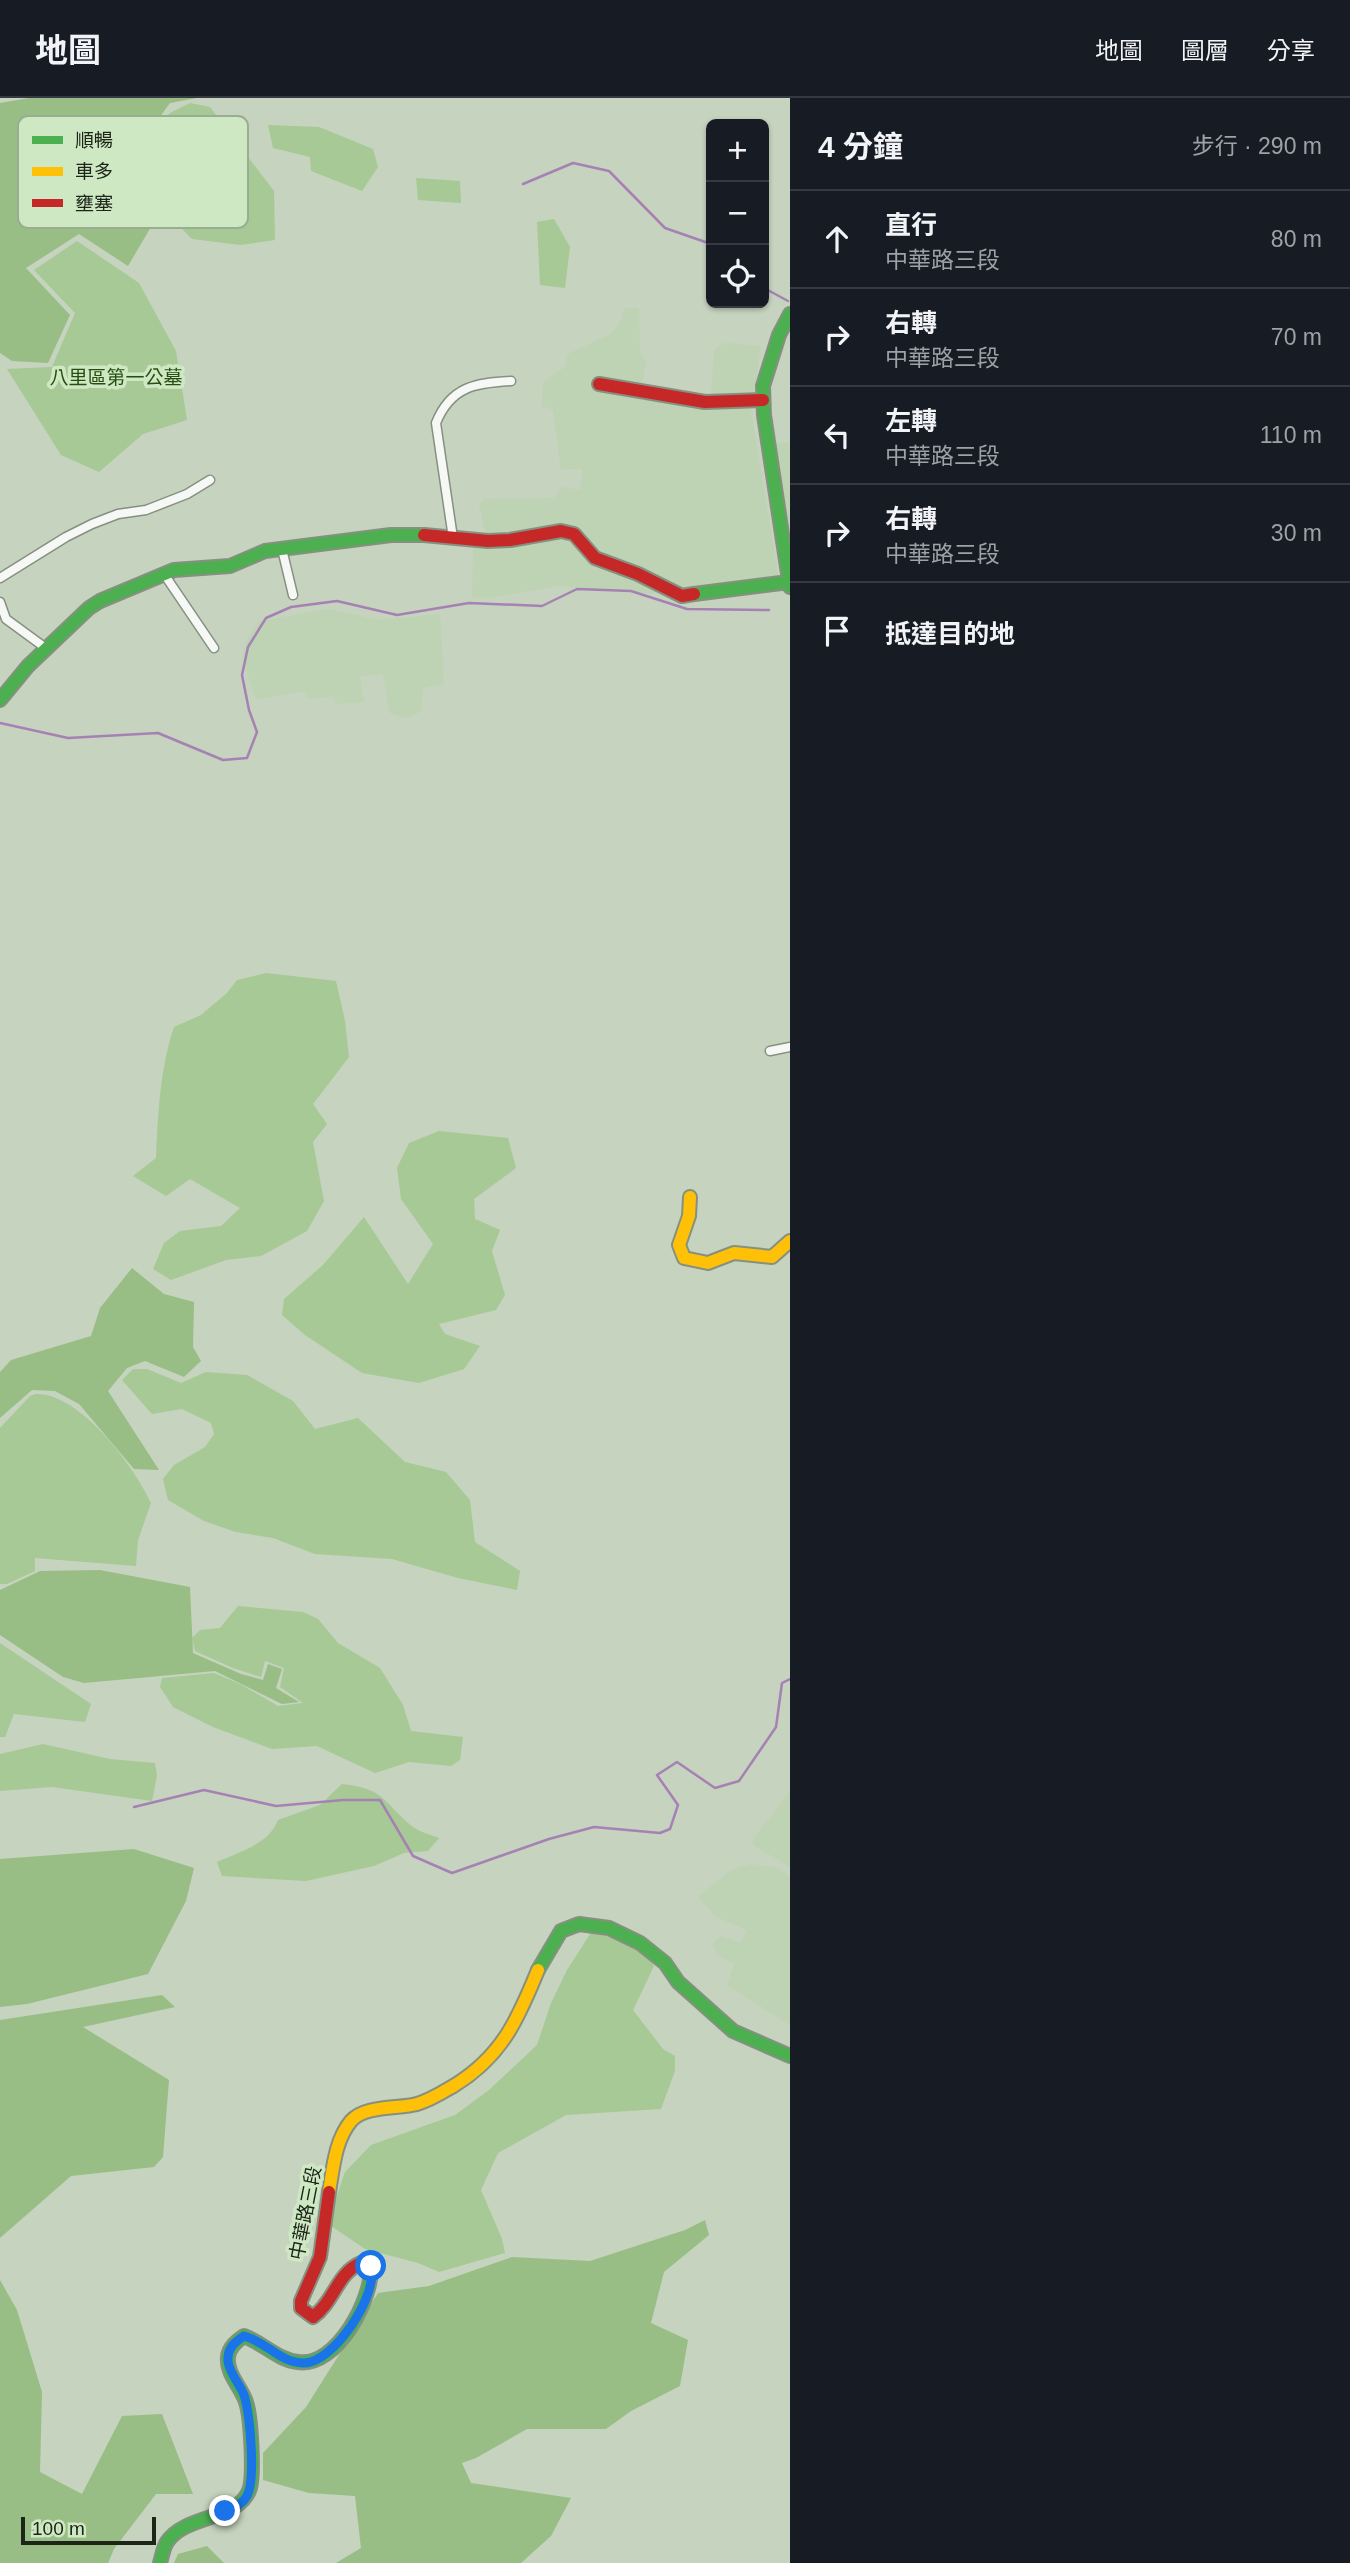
<!DOCTYPE html>
<html lang="zh-TW">
<meta charset="utf-8">
<style>
:root{--surface:#171b24;--page:#20242c;--text:#f1f3f6;--muted:#9ea1a6;--line:#363941}
body{margin:0;font-family:Helvetica,"Noto Sans TC",sans-serif;background:var(--page);color:var(--text)}
.controls{position:absolute;right:21px;top:21px;display:grid;overflow:hidden;border-radius:10px;box-shadow:0 2px 5px #0004}
.controls button{width:63px;height:63px;display:grid;place-items:center;padding:0;border:0;border-bottom:2px solid var(--line);background:var(--surface);color:var(--text);font:35px sans-serif}
.scale{position:absolute;left:21px;bottom:18px;width:135px;box-sizing:border-box;padding-left:7px;border:4px solid #1c2518;border-top:0;font-size:19px;line-height:24px;white-space:nowrap;color:#1c2518;-webkit-text-stroke:5px #cee8c4;paint-order:stroke}
.stop{position:absolute;width:21px;height:21px;margin:-16px;border:5px solid #1a73e8;border-radius:50%;background:#fff}
.stop.end{background:#1a73e8;border-color:#fff;box-shadow:0 2px 7px #0008}
.list{margin:0;padding:0;list-style:none}
h2{display:flex;justify-content:space-between;align-items:center;height:91px;margin:0;padding:0 28px;font-size:30px}
h2 small{font-size:23px;font-weight:400;color:var(--muted)}
.list li{display:grid;grid-template-columns:46px 1fr auto;gap:21px;align-items:center;box-sizing:border-box;height:98px;padding:0 28px;border-top:2px solid var(--line)}
.list b{display:block;font-size:26px;white-space:nowrap}
.list p{margin:0;font-size:23px;white-space:nowrap;color:var(--muted)}
.list em{font-size:23px;font-style:normal;color:var(--muted)}
.icon{flex:none;width:38px;height:38px;fill:none;stroke:currentColor;stroke-width:2;stroke-linecap:round;stroke-linejoin:round}
.map{position:relative;flex:none;width:790px;height:2465px;overflow:hidden}
header{display:flex;align-items:center;gap:42px;box-sizing:border-box;height:98px;padding:0 35px;background:var(--surface);border-bottom:2px solid var(--line)}
header strong{font-size:33px}
nav{display:flex;gap:38px;margin-inline-start:auto;font-size:24px}
main{display:flex}
aside{flex:1;background:var(--surface)}
.map>svg:first-child{display:block}
</style>
<header>
<strong>地圖</strong>
<nav><a>地圖</a><a>圖層</a><a>分享</a></nav>
</header>
<main>
<div class="map">
<svg width="790" height="2465" viewBox="0 0 790 2465">
<rect width="100%" height="100%" fill="#c6d3bf"/>
<path fill="#bdd3b3" d="M624,210H639L640,254L646,264L642,284L651,292L711,296L714,253L720,247L726,245L761,248L751,313L779,481L693,495L666,484L658,494L652,496L559,488L488,500L472,499L473,449L487,440L479,407L484,401L554,400L561,389L581,392L582,371H561L553,312L542,308L543,284L565,269L568,256L612,235L621,223Z
M789,344L790,349V445L776,345Z
M328,511L379,522L440,516L444,586L423,590L421,613L410,619H402L390,615L383,576L360,578L364,604L337,606L334,598L310,601L303,593L256,602L242,559L246,543L255,529L260,523Z
M790,1693V1769L753,1747V1741Z
M751,1766L778,1770L790,1779V1927L727,1887L734,1866L717,1857L713,1846L721,1838L741,1845L747,1832L716,1819L698,1799L732,1771Z"/>
<path fill="#a6c995" d="M190,5L210,9L274,93L275,142L241,147L192,141L127,75L170,15Z
M268,27L319,29L373,51L378,69L362,93L311,73L310,59L273,50Z
M416,80L460,83L461,105L418,102Z
M554,121L570,149L565,190L540,187L537,124Z
M77,143L139,185L176,253L187,322L143,336L99,374L61,357L7,271L52,269L75,215L34,172Z
M266,875L336,883L345,923L349,959L313,1006L327,1026L313,1044L324,1103L307,1133L261,1158L226,1162L171,1182L153,1171L164,1145L180,1133L221,1128L240,1110L190,1081L166,1098L133,1078L156,1060C158,1017 160,970 174,929L201,917L227,895L237,882Z
M439,1033L508,1040L516,1070L474,1101L475,1121L500,1132L492,1153L505,1197L496,1212L439,1226L445,1236L480,1248L464,1271L419,1285L362,1275L305,1237L282,1217L284,1201L323,1167L364,1119L408,1186L433,1146L401,1101L397,1070L409,1045Z
M133,1271H147L181,1285L206,1274L247,1277L293,1303L315,1331L358,1320L405,1364L446,1374L470,1402L475,1444L520,1473L517,1492L458,1480L392,1461L315,1456L273,1440L236,1434L204,1423L168,1402L163,1381L174,1367L205,1349L214,1336L211,1325L182,1311L152,1316L122,1282Z
M36,1296C80,1295 134,1368 151,1405L138,1442L136,1468L35,1460V1473L7,1486H0V1330L30,1298Z
M238,1508L303,1514L318,1521L338,1545L380,1570L403,1607L411,1633L463,1639L460,1662L451,1668L409,1664L375,1675L317,1648L272,1651L213,1629L173,1609L160,1589L162,1580L214,1575L240,1586L278,1608L303,1605L280,1589L284,1570L265,1563L261,1579L233,1570L195,1553L192,1540L200,1532L220,1530Z
M0,1545L91,1606L85,1624L14,1616L5,1639H0Z
M43,1646L110,1661L155,1665L157,1678L152,1703L52,1689L0,1693V1656Z
M342,1686C387,1691 382,1704 413,1729C420,1734 431,1737 439,1740L428,1753L404,1755L374,1768L306,1783L222,1778L217,1764C239,1754 269,1746 278,1722L320,1707Z
M592,1833C614,1840 644,1845 654,1868L633,1912L663,1951L675,1958V1973L661,2011L566,2017L498,2055L481,2092L502,2141L505,2155L439,2174L418,2165L365,2151L331,2128L334,2106L345,2074L371,2047L455,2017L489,1992L537,1947L551,1905L567,1872Z"/>
<path fill="#98be85" d="M29,0H197L170,5L119,74L158,117L128,168L79,136L26,170L70,217L48,265L12,263L0,255V5Z
M132,1170L164,1196L194,1204L193,1249L201,1263L184,1279L145,1263L127,1270L108,1293L159,1372L134,1371L79,1306L55,1293L32,1292L0,1320V1274L11,1262L91,1238L100,1210Z
M100,1472L190,1489L193,1555L241,1576L263,1582L268,1566L282,1571L276,1590L299,1604L282,1606L215,1573L84,1585L63,1579L0,1537V1492L40,1473Z
M134,1751L194,1770L186,1803L148,1876L27,1906L0,1909V1761Z
M162,1897L175,1909L83,1929L169,1982L163,2059L154,2069L71,2078L0,2140V1922Z
M705,2122L709,2137L664,2174L651,2225L688,2242L680,2288L631,2313L606,2331H527L476,2360L462,2365L471,2385L571,2400L551,2438L521,2465H336L361,2450L355,2398L309,2395L263,2382V2355L306,2309L378,2195L429,2188L512,2159L590,2163L685,2132Z
M0,2182L17,2212L42,2294L40,2374L82,2396L122,2318L162,2316L193,2396H156L114,2451L108,2465H0Z
M207,2448L224,2465H174L178,2456Z"/>
<g fill="none" stroke-linecap="round" stroke-linejoin="round">
<path stroke="#a681b4" stroke-width="2.5" d="M523,86L573,65L609,73L665,130L711,146
M764,190L788,203
M0,625L68,640L158,635L223,662L247,660L257,634L249,612L242,577L248,549L266,520L291,509L337,503L397,517L469,505L542,508L577,491L631,493L687,511L769,512
M134,1709L204,1692L276,1708L343,1702H380L413,1758L452,1775L549,1741L594,1729L660,1735L670,1731L678,1707L657,1677L677,1664L715,1690L739,1683L776,1629L782,1585L790,1581"/>
<g stroke="#869081" stroke-width="11">
<path id="street" d="M453,440L436,325C451,288 476,285 511,283
M282,451L293,497
M164,476L214,550
M0,480L66,439L92,426L118,416L146,412L187,396L210,382
M0,504L6,521L47,551
M770,953L790,949"/>
</g>
<g stroke="#869081" stroke-width="16">
<path id="fast" d="M790,216L779,237L763,288L764,317L790,489
M694,496L789,484
M0,602L28,568L89,510L100,503L174,472L230,468L265,453L391,437H424
M538,1872L561,1833L579,1826L609,1830L640,1845L665,1865L678,1884L733,1933L790,1958
M160,2465C162,2459 163,2450 167,2444C185,2416 240,2423 250,2390C254,2374 251,2319 246,2304C241,2289 226,2275 228,2259C229,2249 237,2243 244,2238C263,2245 278,2262 298,2264C337,2270 373,2200 371,2168L368,2167"/>
</g>
<g stroke="#869081" stroke-width="16">
<path id="slow" d="M690,1099L689,1118L679,1147L684,1160L708,1165L734,1155L772,1159L790,1143
M329,2094C333,2071 335,2042 351,2023C365,2007 398,2011 417,2006C431,2002 443,1994 455,1987C502,1958 518,1921 538,1872"/>
</g>
<g stroke="#869081" stroke-width="16">
<path id="jam" d="M599,286L705,304L763,302
M424,437L488,443L510,442L561,433L574,436L595,460L638,476L682,498L694,496
M329,2094L320,2159L301,2203V2210L313,2219C334,2204 337,2175 361,2165L368,2167"/>
</g>
<use href="#street" stroke="#f6f8f5" stroke-width="8"/>
<use href="#fast" stroke="#4caf50" stroke-width="12"/>
<use href="#slow" stroke="#ffc107" stroke-width="12"/>
<use href="#jam" stroke="#c62828" stroke-width="12"/>
</g>
<g fill="none" stroke-linecap="round" stroke-linejoin="round">
<path stroke="#1a73e8" stroke-width="9" d="M225,2413C234,2409 242,2407 247,2398C256,2381 250,2316 244,2297C240,2286 229,2275 228,2263C227,2250 235,2244 244,2238C267,2244 280,2265 304,2265C334,2265 379,2196 371,2168"/>
</g>
<g text-anchor="middle" stroke-width="7" stroke-linejoin="round" paint-order="stroke">
<g font-size="19" fill="#274e11" stroke="#cee8c4">
<text x="116" y="286">八里區第一公墓</text>
</g>
<g font-size="19" fill="#1c2518" stroke="#cee8c4">
<text transform="translate(305 2115) rotate(-79)" y="7">中華路三段</text>
</g>
</g>
<rect x="18" y="18" width="230" height="112" rx="10" fill="#cee8c4" stroke="#99ae90" stroke-width="2"/>
<rect x="32" y="38" width="31" height="8" fill="#4caf50"/>
<rect x="32" y="69" width="31" height="9" fill="#ffc107"/>
<rect x="32" y="101" width="31" height="8" fill="#c62828"/>
<g font-size="19" fill="#1c2518">
<text x="75" y="49">順暢</text>
<text x="75" y="80">車多</text>
<text x="75" y="112">壅塞</text>
</g>
</svg>
<div class="controls">
<button>+</button>
<button>−</button>
<button><svg class="icon" aria-label="locate" viewBox="0 0 24 24"><circle cx="12" cy="12" r="6"/><path d="M12 2v4M12 18v4M2 12h4M18 12h4"/></svg></button>
</div>
<div class="scale">100 m</div>
<div class="stop" style="left:371px;top:2168px"></div>
<div class="stop end" style="left:225px;top:2413px"></div>
</div>
<aside>
<h2>4 分鐘<small>步行 · 290 m</small></h2>
<ul class="list">
<li><svg class="icon" aria-label="ahead" viewBox="0 0 24 24"><path d="M12 20V5M6 11l6-6 6 6"/></svg><div><b>直行</b><p>中華路三段</p></div><em>80 m</em></li>
<li><svg class="icon" aria-label="right" viewBox="0 0 24 24"><path d="M7 20v-9h11M14 6l5 5-5 5"/></svg><div><b>右轉</b><p>中華路三段</p></div><em>70 m</em></li>
<li><svg class="icon" aria-label="left" viewBox="0 0 24 24"><path d="M17 20v-9H6M10 6l-5 5 5 5"/></svg><div><b>左轉</b><p>中華路三段</p></div><em>110 m</em></li>
<li><svg class="icon" aria-label="right" viewBox="0 0 24 24"><path d="M7 20v-9h11M14 6l5 5-5 5"/></svg><div><b>右轉</b><p>中華路三段</p></div><em>30 m</em></li>
<li><svg class="icon" aria-label="arrive" viewBox="0 0 24 24"><path d="M6 21V4h12l-3 4 3 4H6"/></svg><div><b>抵達目的地</b></div></li>
</ul>
</aside>
</main>
